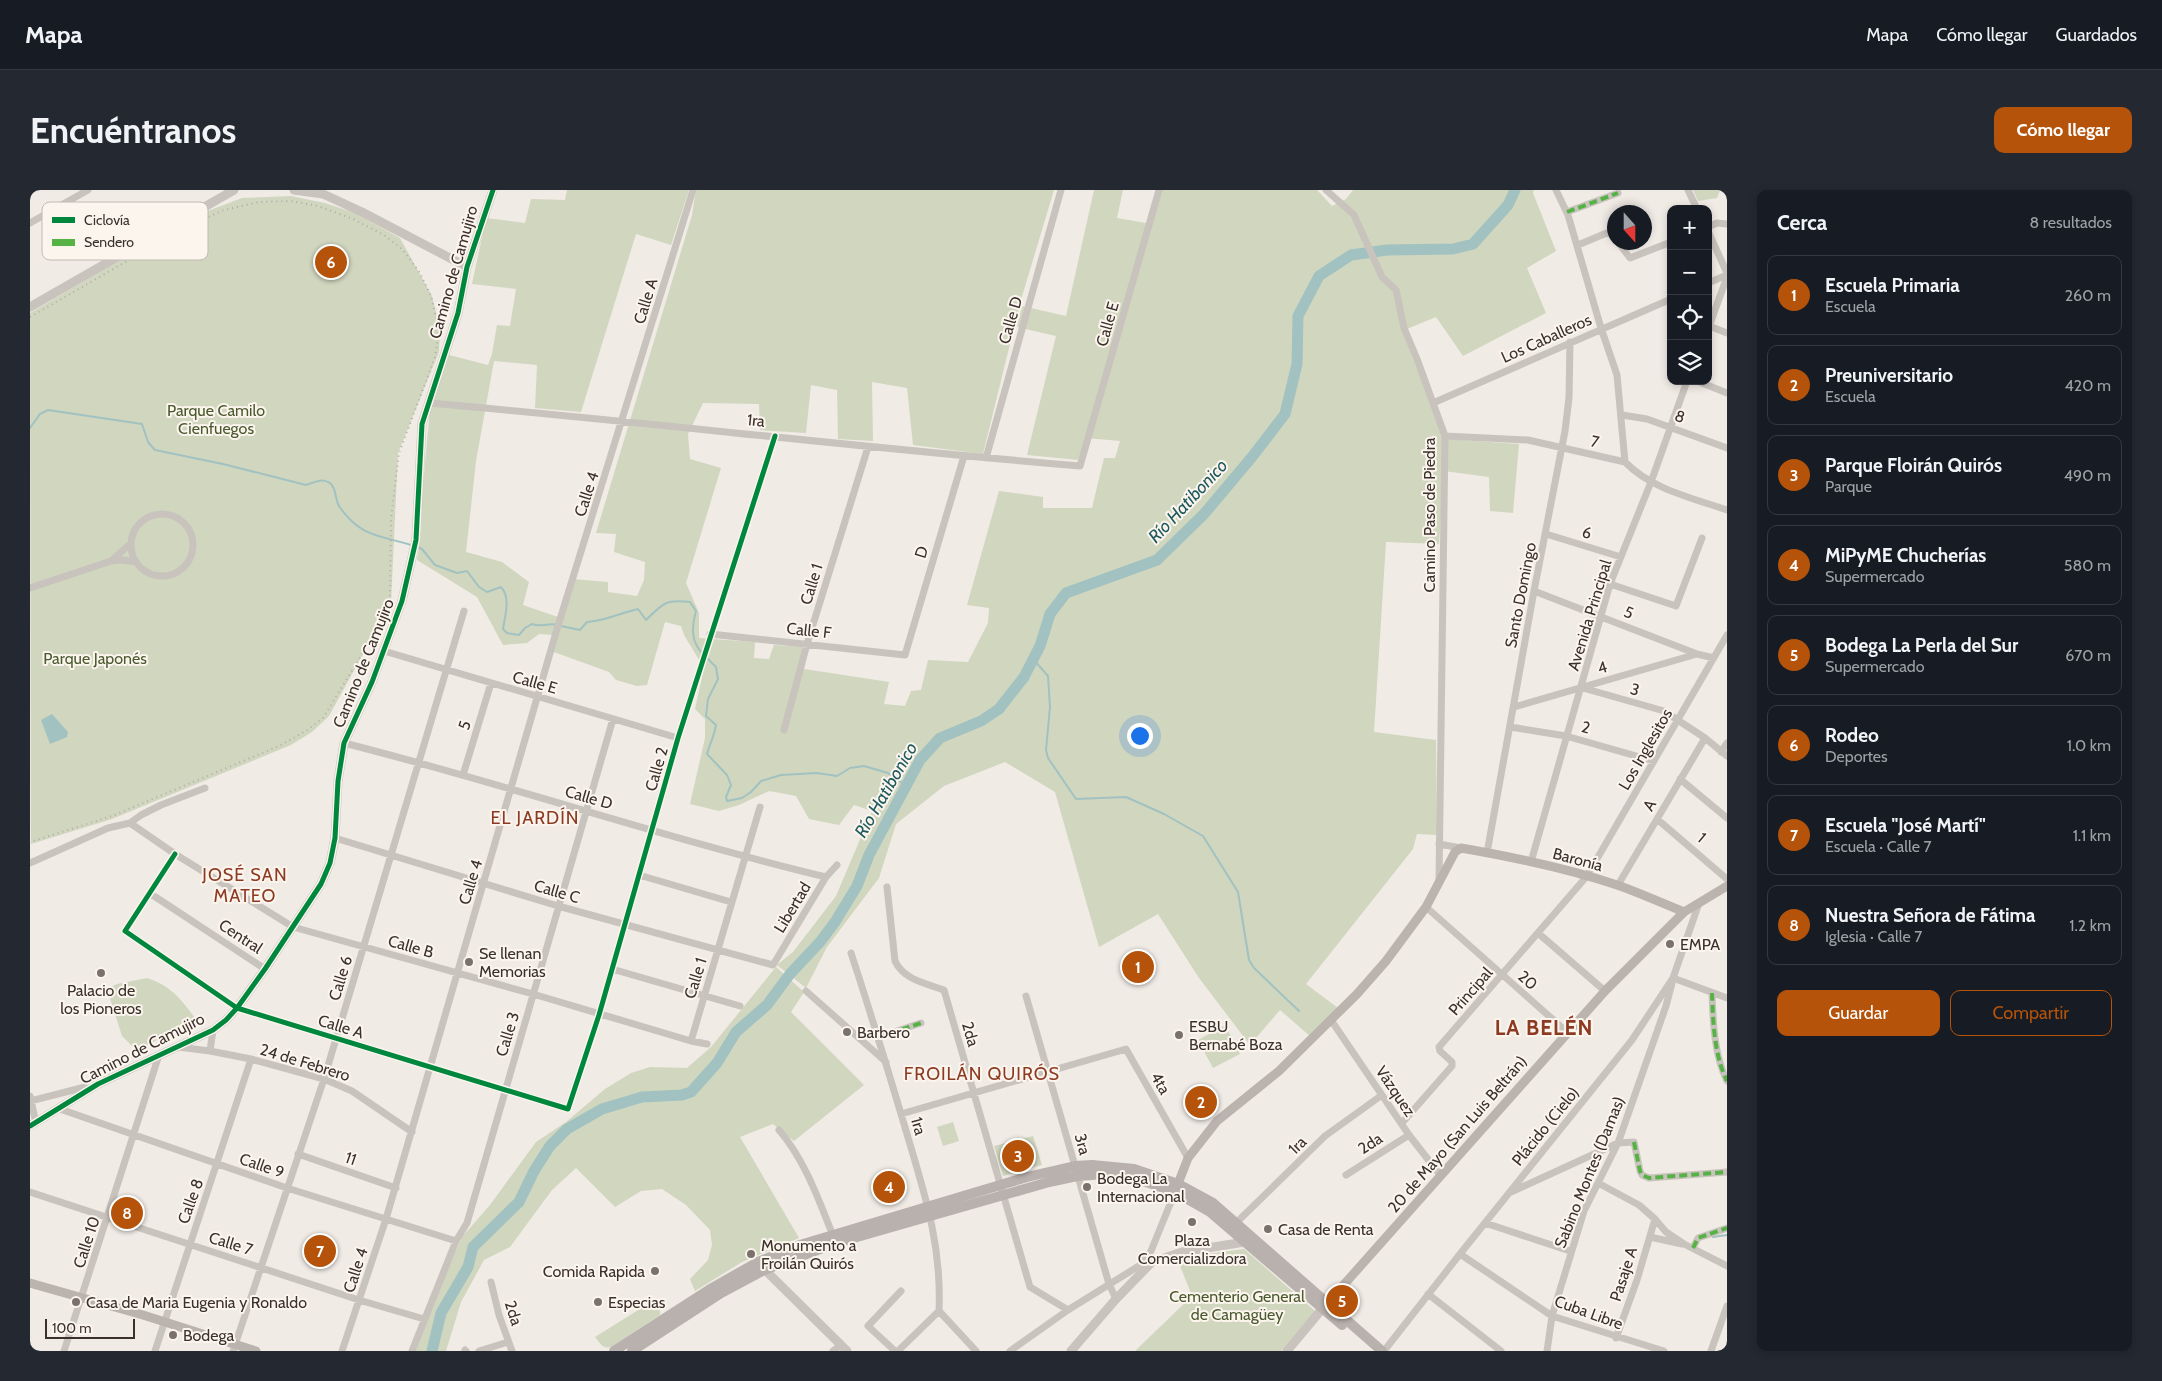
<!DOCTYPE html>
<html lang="es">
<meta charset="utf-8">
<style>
:root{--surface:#171b24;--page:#242831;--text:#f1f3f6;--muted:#9ea1a6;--line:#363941;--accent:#b45309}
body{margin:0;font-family:Cabin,sans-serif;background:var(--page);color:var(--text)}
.controls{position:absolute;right:15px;top:15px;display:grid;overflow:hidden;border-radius:10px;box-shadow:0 2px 8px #0003}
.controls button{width:45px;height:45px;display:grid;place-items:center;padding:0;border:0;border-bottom:1px solid var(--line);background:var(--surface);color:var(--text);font:25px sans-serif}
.compass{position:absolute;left:1577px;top:15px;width:45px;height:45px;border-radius:50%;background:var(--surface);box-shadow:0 2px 8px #0003;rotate:159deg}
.scale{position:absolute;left:15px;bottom:12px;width:90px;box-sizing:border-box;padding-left:5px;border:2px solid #3b302b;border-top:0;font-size:14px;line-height:18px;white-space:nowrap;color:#3b302b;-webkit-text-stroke:4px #fbf5ee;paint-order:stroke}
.you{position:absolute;left:1109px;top:545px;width:18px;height:18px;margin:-12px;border:4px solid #fff;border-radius:50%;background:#1a73e8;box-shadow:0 0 0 8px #1a73e833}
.badge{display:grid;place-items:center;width:32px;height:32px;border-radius:50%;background:var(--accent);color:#fff;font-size:16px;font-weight:700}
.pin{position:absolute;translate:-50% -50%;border:2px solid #fff;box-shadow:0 1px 5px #0006}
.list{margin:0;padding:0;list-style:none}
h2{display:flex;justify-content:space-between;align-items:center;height:65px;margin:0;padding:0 20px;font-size:21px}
h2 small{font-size:16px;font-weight:400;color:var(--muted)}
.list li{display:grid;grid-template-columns:32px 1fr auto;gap:15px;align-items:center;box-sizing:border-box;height:80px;margin:0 10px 10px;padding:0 10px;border:1px solid var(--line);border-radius:10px}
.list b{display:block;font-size:19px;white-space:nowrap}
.list p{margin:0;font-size:16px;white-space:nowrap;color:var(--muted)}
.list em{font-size:16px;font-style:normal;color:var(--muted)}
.actions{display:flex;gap:10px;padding:15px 20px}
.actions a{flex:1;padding:11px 0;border:1px solid var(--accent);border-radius:10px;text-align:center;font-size:18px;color:var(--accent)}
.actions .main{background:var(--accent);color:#fff}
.icon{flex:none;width:28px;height:28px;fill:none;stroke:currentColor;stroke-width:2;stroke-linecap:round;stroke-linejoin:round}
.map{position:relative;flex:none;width:1697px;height:1161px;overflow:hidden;border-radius:10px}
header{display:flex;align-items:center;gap:30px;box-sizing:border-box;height:70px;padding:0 25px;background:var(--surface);border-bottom:1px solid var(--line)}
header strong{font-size:24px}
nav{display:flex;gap:28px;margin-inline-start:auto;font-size:18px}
.intro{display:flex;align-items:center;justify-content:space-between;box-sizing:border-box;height:120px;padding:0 30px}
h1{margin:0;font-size:35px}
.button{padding:12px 22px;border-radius:10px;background:var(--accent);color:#fff;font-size:18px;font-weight:700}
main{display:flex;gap:30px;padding:0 30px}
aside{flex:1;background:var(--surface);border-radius:10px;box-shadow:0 2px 8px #0003}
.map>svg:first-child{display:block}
</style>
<header>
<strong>Mapa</strong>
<nav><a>Mapa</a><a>Cómo llegar</a><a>Guardados</a></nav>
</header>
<div class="intro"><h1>Encuéntranos</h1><a class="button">Cómo llegar</a></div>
<main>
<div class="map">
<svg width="1697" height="1161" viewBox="0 0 1697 1161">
<rect width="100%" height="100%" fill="#f0ebe5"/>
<path fill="#d1d6bf" d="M537,0H659L641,55L606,44L551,222L505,218L507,175L464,171L446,271L436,362L472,372L499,392L493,415L528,427L543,389L578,392V402L607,406L614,390L615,372L584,362L586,344L566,343L662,25L666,0H1024L990,113L953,264L883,255L877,198L842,192L843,251L808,249L807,200L781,195L776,243L730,240L729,214L673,213L658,244L660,269L691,278L656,393L669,423V448L725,452L724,468L739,469L744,455L773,457L768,478L859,492L854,514L875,516L881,501L891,500L898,470L938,472L958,433L959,418L937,415L969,301L1013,307V318H1062L1074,268H1085L1090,251L1056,248L1048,270L997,265L1026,146L987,137L992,116L1036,126L1064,0H1093L1087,28L1122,34L1130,0H1287L1302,16L1316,9L1323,0H1504L1503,3L1526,61L1497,78L1516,123L1433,166L1406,127L1372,141L1416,249L1489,254L1483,323L1460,321L1459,287L1414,281L1409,354L1356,352L1344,542L1406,550L1407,645L1387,644L1383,659L1276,794L1308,818L1281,847L1250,820L1220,855L1169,788L1128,724L1069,757L1025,602L975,572L914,596L866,634L849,688L797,757L776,798L747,775L763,762L806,706L842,621L824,615L809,635L779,629L766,606L739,601L709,615L689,621L660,614L675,548V529L665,519L674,478L654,445L651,436L635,432L617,495L607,496L586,490L579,482L521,461L523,445L509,444L497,453L473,455L447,407L387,370L391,347L392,306L400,220L419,165L458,175L462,164L467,135L480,136L486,99L442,94L456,28L495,33L501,9L535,10Z
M1663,0H1690L1687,8L1668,11Z
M261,6L295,13L325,23L370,48L402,106L410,139L409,162L368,263L361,413L299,526L282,542L261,555L82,629L1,654L0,123L167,25L212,8Z
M746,777L774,802L761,822L834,895L764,951L743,934L710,947L769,1048L712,1072L665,1101L660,1089L678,1070L682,1055L680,1040L656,1015L632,999L611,1001L585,1017L546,978L522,1000L480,1057L454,1070L431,1112L416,1161H384L395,1130L432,1047L460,1015L506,952L536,932L575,899L601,883L620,877L657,878L681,857Z
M117,788C141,796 150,808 165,828L111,859L106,860L92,846L77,799L87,794Z
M1195,835L1210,864L1183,878L1168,850Z
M923,932L929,951L913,956L907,937Z
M1003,946L1012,975L973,986L964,956Z
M1214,1059L1285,1121L1251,1161H1105L1162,1106L1147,1068Z
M621,1112H626L630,1119V1125L581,1157C572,1159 570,1153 565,1147Z"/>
<path fill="#a1c2c1" d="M22,524L38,542L37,547L20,554L11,530Z"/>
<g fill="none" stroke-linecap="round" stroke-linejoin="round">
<path stroke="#a1c2c1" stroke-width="2" d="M0,238L10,224L18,220L112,234L118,252L125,260L193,274L276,295C283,293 291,288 298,292C306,295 305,309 309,316C330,347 349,345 381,355
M388,357L392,359L405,375L427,383L437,381L449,397L457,402L471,397C481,408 475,426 473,439L477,443L489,445L495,438L502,434C513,438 518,432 527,435
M531,436L550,440L557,432C575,431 590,423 608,419L616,430C633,413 636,409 660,412L666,421C662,436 660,451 673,464
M676,467L686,477L688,489L678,509L676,526L686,535C684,547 680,553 677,564L697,585L701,595L696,607L697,611L712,608L721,602L731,591L751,585L787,583L807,586L820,578L834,576L858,583L875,595
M1003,469L1018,486L1020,517L1016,560L1018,568L1046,609L1096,607L1134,624L1173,646L1208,702L1219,770L1224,778L1269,821
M1683,1047L1697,1045"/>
<path stroke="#a1c2c1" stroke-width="11" d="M402,1161L411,1123L438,1077L443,1057L489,1012L504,981L520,956L537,939L572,919L612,907L652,905L661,902L687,873L706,842L737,815L760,784L790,752L805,732L827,696L839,665L890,570L910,548L951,531L969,519L994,487L1010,456L1020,424L1036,403L1127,370L1174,324L1222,267L1255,224L1267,174L1268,126L1289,86L1321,65L1357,60L1423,59L1443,54L1478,15L1485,0"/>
<path stroke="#c9c3be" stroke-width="7" d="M1296,0L1324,25L1352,87L1366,100L1374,138L1387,169L1415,246L1409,691
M1526,0L1538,25L1571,138L1587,185L1595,272
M1658,0L1667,19
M1537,22L1588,3
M0,33L58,0
M1678,37L1687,33L1697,34
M1678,41L1697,83
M1588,52L1600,68L1641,52
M1548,55L1579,42L1584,49
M1678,93L1697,85
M1679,136L1697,143
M1678,139L1697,87
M1667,191L1697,203
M399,213C616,232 833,258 1050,276L1129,0
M1403,213L1641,109
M1592,225L1617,229L1697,258
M1415,246L1498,250L1595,272C1621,299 1662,308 1697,320
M956,268L1031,0
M101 355a31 31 0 1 1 62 0a31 31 0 1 1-62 0Z
M1516,344L1591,367
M81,371L101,353
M1580,394L1646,416L1672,348
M0,398L81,371L93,370L106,372
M1504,401L1667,464L1684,468
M680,444L875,465L934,266
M354,461L648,548
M1553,498L1634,521L1675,548L1697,566
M1484,517L1667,464
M1480,537L1536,546L1624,571
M754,540L777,454L838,257
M314,553C476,594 634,648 796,687
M1691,562L1697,553
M433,585L461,493
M1650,589L1697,628
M1627,629L1697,689
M100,633L145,664L263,737L503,804L661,851L677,854
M305,648L528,716L743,775L796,687L807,675
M1409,654L1431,658
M1457,663L1504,401L1535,241L1539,208L1540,152
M145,664L95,741L207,818L538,919L569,825L648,548L745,246
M1501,672L1580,394L1621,292L1657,191
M0,673L78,638L100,633L111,625L131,615L175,598
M609,685L701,712
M1588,695L1675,548
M857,697L865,771C874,790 895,793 914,800L1000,1097L1038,1120
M121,704L235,779
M1396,717L1537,842
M1508,743L1575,801
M821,763C840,820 857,877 874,934C893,999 912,1052 909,1121
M582,779L710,816
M1643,788L1697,808
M776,801L856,872
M1682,803C1683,831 1684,865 1697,891
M996,806L1079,1094L1086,1109
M1301,830L1379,945L1411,986
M849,847L891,833
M661,851L730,617
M148,857L180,861L221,869L294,889L322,901L382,942
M180,861L183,840
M0,906L6,933
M0,911L63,895
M30,919L257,998L426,1051
M871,924L1096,859L1158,968
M1372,933L1422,876V872L1410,861L1409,857L1557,686L1697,445
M749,940C775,970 789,1011 804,1048
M268,964L366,998
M1316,985L1379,945
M1568,993L1609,1015L1625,1029L1636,1042L1654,1054L1697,1076
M0,1002L329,1110L394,1129
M1481,1002L1588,953L1604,952L1610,981L1612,985L1619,988L1697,982
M1207,1032L1295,946L1352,905
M1455,1033L1540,1061
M1620,1047L1652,1054
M1663,1058L1668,1048L1697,1038
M1430,1064L1522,1126L1634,1161
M461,1092L469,1125L482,1161
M1398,1104L1471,1161
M909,1121L946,1161
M1586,1148L1607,1090L1625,1029
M435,1160L436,1161
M34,1161L129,865
M125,1161L221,869
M203,1161L294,889L434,421
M312,1161L356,1029L527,439L663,0
M382,1161L426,1051L437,1033L583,529
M449,1161L478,1152
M803,1161L811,1155
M865,1161L838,1136L871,1101
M868,1161L909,1121
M980,1161L1038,1120L1112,1074L1121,1061L1145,1002
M1354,1161L1430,1064L1602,850L1643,788L1669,713
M1517,1161L1522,1126L1554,1021L1588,953L1636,816L1642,793
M1681,1161L1697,1116"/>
<path stroke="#c9c3be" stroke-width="9" d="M264,0L293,4L332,22L437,77
M0,117L204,0
M0,936L68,894L183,840L196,830L207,818L235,779L291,694L300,673L305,648L308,591L314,553L342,492L372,411L386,350L392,234L428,123L437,77L463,0
M730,1075L817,1161
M1041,1161L1086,1109L1122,1072L1152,1062L1221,1051
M1257,1161L1292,1119"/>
<path stroke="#bab3ae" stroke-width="9" d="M1146,999L1158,968L1187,931L1249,881L1327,804L1356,771L1396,717L1425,662L1431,658C1483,667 1536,678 1587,695C1610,703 1632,713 1654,722
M0,1093L113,1125L226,1161
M1294,1117L1575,801L1654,722L1697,696"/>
<path stroke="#b8b1ad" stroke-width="10" d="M584,1161L682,1098L728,1072L770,1055L997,987L1045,976L1062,975L1104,979L1148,994L1183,1013L1352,1161
M602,1161L691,1103L734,1080L806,1053L1019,992L1047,986L1076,984L1105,988L1145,1002L1180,1022L1312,1135"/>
<path stroke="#b1aca8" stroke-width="2" stroke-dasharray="1 4" stroke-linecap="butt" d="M0,127L156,37L194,20L229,12L261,11L288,16L323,29L354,45L373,60L390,83L401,106L409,141L405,167L369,263L361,329L360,406L351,433L293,528L276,541L249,556L82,626L0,652"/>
<path stroke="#57b246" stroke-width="4" stroke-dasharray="8 4" stroke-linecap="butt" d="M1537,22L1588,3
M1682,803C1683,831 1684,865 1697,891
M849,847L891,833
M1604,952L1610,981L1612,985L1619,988L1697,982
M1663,1058L1668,1048L1697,1038"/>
<g stroke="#fbf5ee" stroke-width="8">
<path id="cycleway" d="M145,664L95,741L207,818L538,919L569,825L648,548L745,246
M0,936L68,894L183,840L196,830L207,818L235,779L291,694L300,673L305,648L308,591L314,553L342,492L372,411L386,350L392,234L428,123L437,77L463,0"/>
</g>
<use href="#cycleway" stroke="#00873e" stroke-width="5"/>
</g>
<g fill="#7a716c" stroke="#fbf5ee" stroke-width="2">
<circle cx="1640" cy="754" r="5"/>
<circle cx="439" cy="772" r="5"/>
<circle cx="71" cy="783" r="5"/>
<circle cx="817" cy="842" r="5"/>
<circle cx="1149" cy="845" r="5"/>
<circle cx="1057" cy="997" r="5"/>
<circle cx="1162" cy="1032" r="5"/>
<circle cx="1238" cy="1039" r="5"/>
<circle cx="721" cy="1064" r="5"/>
<circle cx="625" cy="1081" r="5"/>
<circle cx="46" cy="1112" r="5"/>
<circle cx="568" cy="1112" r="5"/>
<circle cx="143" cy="1145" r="5"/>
</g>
<g text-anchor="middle" stroke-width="4" stroke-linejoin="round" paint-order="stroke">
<g font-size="16" fill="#3b302b" stroke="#fbf5ee">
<text transform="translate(423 82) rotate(-74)" y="6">Camino de Camujiro</text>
<text transform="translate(615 111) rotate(-73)" y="6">Calle A</text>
<text transform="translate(980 130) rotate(-74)" y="6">Calle D</text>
<text transform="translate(1077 134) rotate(-74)" y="6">Calle E</text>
<text transform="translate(1516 148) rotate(-24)" y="6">Los Caballeros</text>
<text transform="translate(1650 226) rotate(20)" y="6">8</text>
<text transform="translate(726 230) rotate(6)" y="6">1ra</text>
<text transform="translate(1565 251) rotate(13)" y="6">7</text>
<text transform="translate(556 304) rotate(-72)" y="6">Calle 4</text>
<text transform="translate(1399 325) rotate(-90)" y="6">Camino Paso de Piedra</text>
<text transform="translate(1557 342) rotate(17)" y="6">6</text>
<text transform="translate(891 362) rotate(-73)" y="6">D</text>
<text transform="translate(781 394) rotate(-73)" y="6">Calle 1</text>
<text transform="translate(1490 405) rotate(-79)" y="6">Santo Domingo</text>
<text transform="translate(1599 422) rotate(21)" y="6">5</text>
<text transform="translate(1559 425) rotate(-73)" y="6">Avenida Principal</text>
<text transform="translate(779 440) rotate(6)" y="6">Calle F</text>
<text transform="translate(333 473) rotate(-68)" y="6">Camino de Camujiro</text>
<text transform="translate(1572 477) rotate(-16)" y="6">4</text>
<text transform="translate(505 492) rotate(16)" y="6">Calle E</text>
<text transform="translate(1605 499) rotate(16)" y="6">3</text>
<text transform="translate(434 535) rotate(-73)" y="6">5</text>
<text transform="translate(1556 537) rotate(16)" y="6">2</text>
<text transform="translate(1615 559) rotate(-60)" y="6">Los Inglesitos</text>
<text transform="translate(626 579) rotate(-74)" y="6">Calle 2</text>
<text transform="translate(559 607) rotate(16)" y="6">Calle D</text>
<text transform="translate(1619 615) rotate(-60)" y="6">A</text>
<text transform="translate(1672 647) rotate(40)" y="6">1</text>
<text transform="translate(1548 669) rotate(15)" y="6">Baronía</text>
<text transform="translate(440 692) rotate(-73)" y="6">Calle 4</text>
<text transform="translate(527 701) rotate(16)" y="6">Calle C</text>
<text transform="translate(762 717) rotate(-59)" y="6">Libertad</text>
<text transform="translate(211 746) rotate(33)" y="6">Central</text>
<text transform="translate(381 756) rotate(16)" y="6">Calle B</text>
<text transform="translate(310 788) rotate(-73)" y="6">Calle 6</text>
<text transform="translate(665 788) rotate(-73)" y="6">Calle 1</text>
<text transform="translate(1498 790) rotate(41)" y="6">20</text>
<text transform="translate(1440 801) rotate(-49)" y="6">Principal</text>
<text transform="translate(311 836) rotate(17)" y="6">Calle A</text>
<text transform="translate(477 844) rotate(-73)" y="6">Calle 3</text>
<text transform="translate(941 844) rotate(74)" y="6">2da</text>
<text transform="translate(112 858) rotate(-27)" y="6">Camino de Camujiro</text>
<text transform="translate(275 872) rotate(17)" y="6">24 de Febrero</text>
<text transform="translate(1131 893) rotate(60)" y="6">4ta</text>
<text transform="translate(1366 901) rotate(56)" y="6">Vázquez</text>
<text transform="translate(889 936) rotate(74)" y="6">1ra</text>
<text transform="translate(1515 936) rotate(-51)" y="6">Plácido (Cielo)</text>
<text transform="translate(1427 944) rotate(-49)" y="6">20 de Mayo (San Luis Beltrán)</text>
<text transform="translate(1340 953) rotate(-33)" y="6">2da</text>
<text transform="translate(1053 954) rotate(75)" y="6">3ra</text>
<text transform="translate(1267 955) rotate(-44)" y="6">1ra</text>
<text transform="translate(321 968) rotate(19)" y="6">11</text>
<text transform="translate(232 975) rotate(19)" y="6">Calle 9</text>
<text transform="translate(1559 982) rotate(-68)" y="6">Sabino Montes (Damas)</text>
<text transform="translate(160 1011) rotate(-70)" y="6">Calle 8</text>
<text transform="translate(56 1052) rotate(-72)" y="6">Calle 10</text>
<text transform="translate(201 1053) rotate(17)" y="6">Calle 7</text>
<text transform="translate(325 1080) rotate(-72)" y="6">Calle 4</text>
<text transform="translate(1593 1084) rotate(-72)" y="6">Pasaje A</text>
<text transform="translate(1559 1122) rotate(20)" y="6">Cuba Libre</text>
<text transform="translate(484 1123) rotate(73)" y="6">2da</text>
</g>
<g font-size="16" fill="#4a5a2e" stroke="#fbf5ee">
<text x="186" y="226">Parque Camilo<tspan x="186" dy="18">Cienfuegos</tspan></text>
<text x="65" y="474">Parque Japonés</text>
<text x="1207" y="1112">Cementerio General<tspan x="1207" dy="18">de Camagüey</tspan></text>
</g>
<g font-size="16" fill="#3b302b" stroke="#fbf5ee" text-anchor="start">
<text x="1650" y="760">EMPA</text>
<text x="449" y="769">Se llenan<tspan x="449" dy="18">Memorias</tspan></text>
<text x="71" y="806" text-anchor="middle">Palacio de<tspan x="71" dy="18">los Pioneros</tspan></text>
<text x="1159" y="842">ESBU<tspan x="1159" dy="18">Bernabé Boza</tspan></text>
<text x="827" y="848">Barbero</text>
<text x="1067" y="994">Bodega La<tspan x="1067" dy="18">Internacional</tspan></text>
<text x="1248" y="1045">Casa de Renta</text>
<text x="1162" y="1056" text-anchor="middle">Plaza<tspan x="1162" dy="18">Comercializdora</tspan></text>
<text x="731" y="1061">Monumento a<tspan x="731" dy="18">Froilán Quirós</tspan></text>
<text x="615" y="1087" text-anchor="end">Comida Rapida</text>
<text x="56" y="1118">Casa de Maria Eugenia y Ronaldo</text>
<text x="578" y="1118">Especias</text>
<text x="153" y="1151">Bodega</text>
</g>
<g font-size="18" font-style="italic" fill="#1f5a5e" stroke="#fbf5ee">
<text transform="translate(1158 311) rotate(-47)" y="6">Río Hatibonico</text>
<text transform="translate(856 600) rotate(-60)" y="6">Río Hatibonico</text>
</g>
<g font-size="18" letter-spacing="1" fill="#8c3b22" stroke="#fbf5ee">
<text x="505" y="634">EL JARDÍN</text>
<text x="215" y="691">JOSÉ SAN<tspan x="215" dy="21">MATEO</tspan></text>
<text x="952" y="890">FROILÁN QUIRÓS</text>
</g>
<g font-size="21" font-weight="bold" letter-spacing="1" fill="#8c3b22" stroke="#fbf5ee">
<text x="1514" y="845">LA BELÉN</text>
</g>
</g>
<rect x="12" y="12" width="166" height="58" rx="8" fill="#fbf5ee" stroke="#c1bab4" stroke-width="1"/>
<rect x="22" y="27" width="23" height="6" fill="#00873e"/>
<rect x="22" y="49" width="23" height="7" fill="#57b246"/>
<g font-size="14" fill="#3b302b">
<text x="54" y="35">Ciclovía</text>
<text x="54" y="57">Sendero</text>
</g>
</svg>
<div class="controls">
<button>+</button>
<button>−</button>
<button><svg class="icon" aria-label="locate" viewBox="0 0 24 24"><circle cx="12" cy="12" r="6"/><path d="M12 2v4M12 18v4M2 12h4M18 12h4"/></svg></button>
<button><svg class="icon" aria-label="layers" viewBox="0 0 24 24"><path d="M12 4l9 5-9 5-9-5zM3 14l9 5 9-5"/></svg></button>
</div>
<svg class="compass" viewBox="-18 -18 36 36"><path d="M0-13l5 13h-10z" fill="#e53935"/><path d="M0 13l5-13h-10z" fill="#9ea1a6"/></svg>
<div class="scale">100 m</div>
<div class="you"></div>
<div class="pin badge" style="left:1108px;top:777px">1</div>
<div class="pin badge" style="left:1171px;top:912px">2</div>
<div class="pin badge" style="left:988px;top:966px">3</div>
<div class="pin badge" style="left:859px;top:997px">4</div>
<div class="pin badge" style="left:1312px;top:1111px">5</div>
<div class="pin badge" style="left:301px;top:72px">6</div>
<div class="pin badge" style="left:290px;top:1061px">7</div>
<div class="pin badge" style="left:97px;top:1023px">8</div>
</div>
<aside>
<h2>Cerca<small>8 resultados</small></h2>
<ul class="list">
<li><span class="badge">1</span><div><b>Escuela Primaria</b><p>Escuela</p></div><em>260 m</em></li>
<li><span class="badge">2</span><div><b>Preuniversitario</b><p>Escuela</p></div><em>420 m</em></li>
<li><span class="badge">3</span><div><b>Parque Floirán Quirós</b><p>Parque</p></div><em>490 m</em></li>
<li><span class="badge">4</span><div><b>MiPyME Chucherías</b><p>Supermercado</p></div><em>580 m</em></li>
<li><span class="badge">5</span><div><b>Bodega La Perla del Sur</b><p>Supermercado</p></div><em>670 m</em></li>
<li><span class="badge">6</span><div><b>Rodeo</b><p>Deportes</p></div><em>1.0 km</em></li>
<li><span class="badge">7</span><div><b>Escuela &quot;José Martí&quot;</b><p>Escuela · Calle 7</p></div><em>1.1 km</em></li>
<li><span class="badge">8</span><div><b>Nuestra Señora de Fátima</b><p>Iglesia · Calle 7</p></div><em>1.2 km</em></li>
</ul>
<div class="actions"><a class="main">Guardar</a><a>Compartir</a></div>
</aside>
</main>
